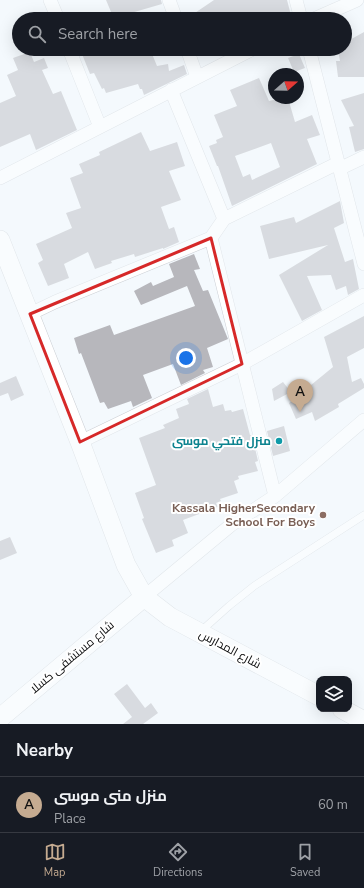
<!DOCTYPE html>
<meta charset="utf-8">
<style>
:root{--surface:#171b24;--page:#242831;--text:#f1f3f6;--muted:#9ea1a6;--line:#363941;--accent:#c5ab91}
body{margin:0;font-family:"Nunito Sans",Cairo,sans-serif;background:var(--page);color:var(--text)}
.controls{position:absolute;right:12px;bottom:12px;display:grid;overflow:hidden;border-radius:8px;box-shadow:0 4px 16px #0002}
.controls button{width:36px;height:36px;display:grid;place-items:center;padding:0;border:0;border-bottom:1px solid var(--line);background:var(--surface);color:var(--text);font:20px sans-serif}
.compass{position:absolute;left:268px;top:68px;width:36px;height:36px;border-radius:50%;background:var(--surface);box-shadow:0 4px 16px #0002;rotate:70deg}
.you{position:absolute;left:186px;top:358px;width:14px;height:14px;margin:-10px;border:3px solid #fff;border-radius:50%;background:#1a73e8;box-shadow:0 0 0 6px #1a73e833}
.badge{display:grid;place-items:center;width:26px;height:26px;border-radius:50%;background:var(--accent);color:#111;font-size:13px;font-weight:700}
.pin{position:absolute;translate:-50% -33px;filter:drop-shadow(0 1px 2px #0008)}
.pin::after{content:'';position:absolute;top:21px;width:14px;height:12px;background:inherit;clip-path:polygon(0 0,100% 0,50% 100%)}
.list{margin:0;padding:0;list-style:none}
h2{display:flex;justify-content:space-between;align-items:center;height:52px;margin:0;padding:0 16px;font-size:17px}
h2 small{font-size:13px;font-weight:400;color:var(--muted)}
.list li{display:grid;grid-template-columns:26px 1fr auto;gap:12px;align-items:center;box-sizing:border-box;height:56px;padding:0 16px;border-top:1px solid var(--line)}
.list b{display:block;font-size:15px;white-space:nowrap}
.list p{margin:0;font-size:13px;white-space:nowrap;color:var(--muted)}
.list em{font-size:13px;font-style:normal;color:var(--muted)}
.icon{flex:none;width:22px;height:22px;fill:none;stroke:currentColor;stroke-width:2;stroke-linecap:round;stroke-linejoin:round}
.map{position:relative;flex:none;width:364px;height:724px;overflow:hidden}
.search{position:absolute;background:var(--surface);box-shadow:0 4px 16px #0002;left:12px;right:12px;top:12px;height:44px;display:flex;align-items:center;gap:10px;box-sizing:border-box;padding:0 14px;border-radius:22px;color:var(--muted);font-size:15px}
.sheet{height:108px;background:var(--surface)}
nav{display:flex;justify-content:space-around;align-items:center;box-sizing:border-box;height:56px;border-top:1px solid var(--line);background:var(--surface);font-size:11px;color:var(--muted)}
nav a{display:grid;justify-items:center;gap:2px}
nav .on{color:var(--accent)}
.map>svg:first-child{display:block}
</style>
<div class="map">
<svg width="364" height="724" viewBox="0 0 364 724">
<rect width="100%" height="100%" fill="#f4f9fd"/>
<path fill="#b7b7bc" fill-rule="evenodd" d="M106,0H161L162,4L131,13L133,19H114Z
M214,0H287L292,19H222L219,12L206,19H186Z
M364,32V77H338L336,61H340L338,50L345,49V47L347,46L346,42Z
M80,49H150L157,66L168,64L169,71L184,65L187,74L144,95L142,89H140L138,84L106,93L104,88L102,89L94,73L90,74Z
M30,52L34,62L44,58L48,68L42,70L53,94L61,91L77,130L36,150L30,134L0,147V103L16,96L7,75L18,70L13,58Z
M299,54L305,68L294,72L288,58Z
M259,78L269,101L281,98H288L295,122L312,115L320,135L307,139L317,164L232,206L218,166H217L209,146L217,143L216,140L223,137L214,115L237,106L230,90ZM271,143L280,167L252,180L250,174L243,177L235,156Z
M364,93V149L355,152L349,127L354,126L341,100Z
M141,132L150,151L177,142L185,166L169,171L181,200L161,207L169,229L174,227L179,242L163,249V248L135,257L134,254L111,261L112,263L95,269L88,252L64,264L69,278L48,286L38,263L43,260L36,244L72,228L66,213L81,208L70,178L83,173L79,164L100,155L99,152Z
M340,201L344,223L334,228L345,262L353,259L359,289L348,295L346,286L336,290L331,275L307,276L322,310L302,321L279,275L328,245L269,259L260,226L294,217L296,223Z
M194,254L200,269L194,270L203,291L208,290L228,339L207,348L213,367L203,370L205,373L181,385L173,364L143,375L152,398L133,407L131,401L108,409L104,402L100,403L81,353L79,354L74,338L110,325L114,335L195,306L187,286L141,305L134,291L151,282L153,286L174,277L169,264Z
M364,316V348L347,357L352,382L361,378L364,384V388L338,404L339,407L315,421L312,412L296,419L289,403L333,367L324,337Z
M16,376L24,395L11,401L8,393L0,396V383Z
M283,382L291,392L274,401L272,389Z
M208,389L213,407L223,404L225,411L231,410L232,412L243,409L250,435H252L258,461L255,462L258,471L238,476L239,479L234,481L238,493L220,499L221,501L216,503L218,507L183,520L188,533L172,540L174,546L156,553L142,519L144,518L135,493L156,485L139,438L165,428L163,425L179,418L176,409L189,404L187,399Z
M284,426L290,451L273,456L267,431Z
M10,537L17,553L0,560V541Z
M127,684L145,708L151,703L158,713L143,724H123L132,717L114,694Z"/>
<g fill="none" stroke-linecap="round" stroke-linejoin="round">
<g stroke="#cbcfd4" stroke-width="8">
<path id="lane" d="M201,631L229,606L254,586L364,515"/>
</g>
<g stroke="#cbcfd4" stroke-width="14">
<path id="street" d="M50,0L58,19
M169,0L176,19
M296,0L301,19
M314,19L357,0
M69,49L100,127
M187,49L197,77
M309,49L364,264
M171,90L224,219
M339,169L364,157
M0,178L253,49
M211,238L275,496
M30,314L55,302L211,238L224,219L338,163
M80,442L242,364L364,295
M144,597L231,525L275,496L364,420"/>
</g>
<g stroke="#cbcfd4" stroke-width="20">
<path id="secondary" d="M0,240L80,442L126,565L144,597L170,617L319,696
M342,709L364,721
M0,718L144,597"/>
</g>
<use href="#lane" stroke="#fff" stroke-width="7"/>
<use href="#street" stroke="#fff" stroke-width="13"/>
<use href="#secondary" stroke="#fff" stroke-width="19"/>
</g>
<path d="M0 0H364V724H0ZM211,238L242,364L80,442L30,314Z" fill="#f4f9fd" fill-opacity=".55" fill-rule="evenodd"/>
<path fill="none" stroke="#d62828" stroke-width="3" stroke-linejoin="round" d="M211,238L242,364L80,442L30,314Z"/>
<circle fill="#0f9aa8" stroke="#fff" stroke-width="1.5" cx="279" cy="441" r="4"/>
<circle fill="#8d6e63" stroke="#fff" stroke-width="1.5" cx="323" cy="515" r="4"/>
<g text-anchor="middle" stroke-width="4" stroke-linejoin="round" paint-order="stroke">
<g font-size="12" font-weight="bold" fill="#0d838f" stroke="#fff" text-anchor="end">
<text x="271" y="445">منزل فتحي موسى</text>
</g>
<g font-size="12" font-weight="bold" fill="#785e54" stroke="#fff" text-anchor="end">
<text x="315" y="512">Kassala HigherSecondary<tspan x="315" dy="14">School For Boys</tspan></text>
</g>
<g font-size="12" fill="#0b0c0d" stroke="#fff">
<text transform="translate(230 649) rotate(28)" y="4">شارع المدارس</text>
<text transform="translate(72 657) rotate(-40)" y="4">شارع مستشفى كسلا</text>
</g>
</g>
</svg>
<div class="controls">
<button><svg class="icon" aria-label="layers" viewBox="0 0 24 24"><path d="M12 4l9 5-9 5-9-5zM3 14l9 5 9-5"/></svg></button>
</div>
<svg class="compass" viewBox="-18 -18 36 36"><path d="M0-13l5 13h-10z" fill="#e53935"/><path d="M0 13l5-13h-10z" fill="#9ea1a6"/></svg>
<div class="you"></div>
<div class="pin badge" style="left:300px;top:412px">A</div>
<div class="search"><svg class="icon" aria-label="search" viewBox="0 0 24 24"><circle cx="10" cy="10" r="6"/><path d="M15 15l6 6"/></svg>Search here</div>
</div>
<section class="sheet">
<h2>Nearby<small></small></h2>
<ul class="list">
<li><span class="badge">A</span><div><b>منزل منى موسى</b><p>Place</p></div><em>60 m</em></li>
</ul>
</section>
<nav>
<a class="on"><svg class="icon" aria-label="map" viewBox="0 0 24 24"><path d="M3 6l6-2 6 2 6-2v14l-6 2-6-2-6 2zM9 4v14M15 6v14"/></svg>Map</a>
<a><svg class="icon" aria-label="directions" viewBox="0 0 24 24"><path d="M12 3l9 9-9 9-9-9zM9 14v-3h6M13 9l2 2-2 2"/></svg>Directions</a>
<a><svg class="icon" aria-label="saved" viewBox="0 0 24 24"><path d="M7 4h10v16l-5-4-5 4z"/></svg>Saved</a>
</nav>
